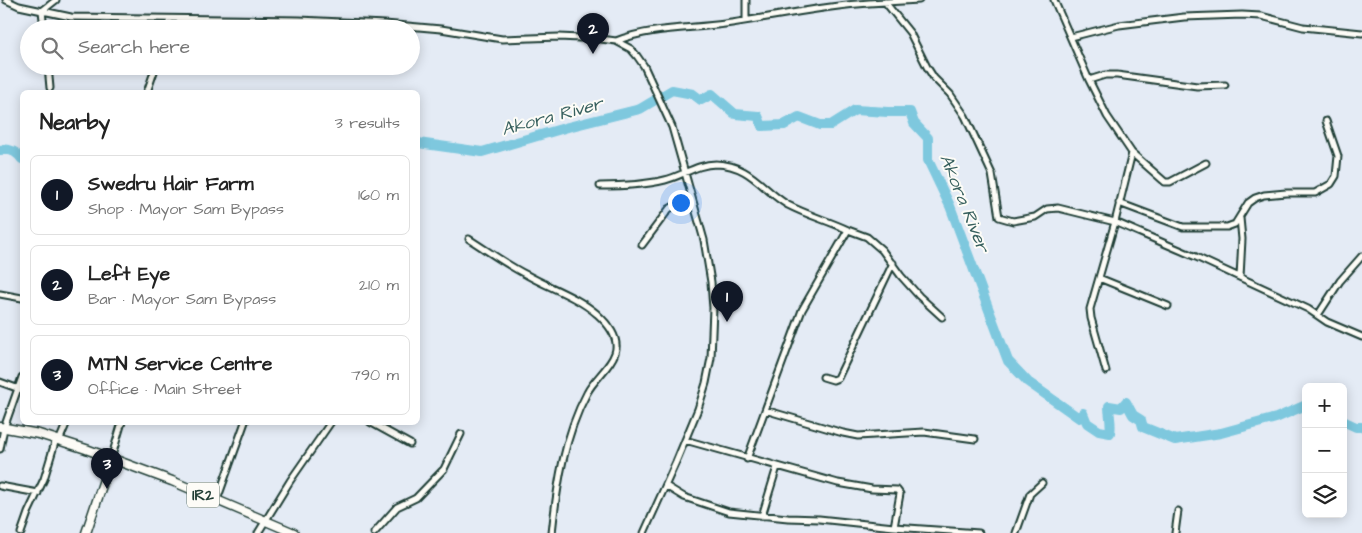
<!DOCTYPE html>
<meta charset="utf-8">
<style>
:root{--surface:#fff;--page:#f2f2f2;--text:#222;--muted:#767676;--line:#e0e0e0;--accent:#111827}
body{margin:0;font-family:"Architects Daughter",sans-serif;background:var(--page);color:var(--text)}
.controls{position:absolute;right:15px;bottom:15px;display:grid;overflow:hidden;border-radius:8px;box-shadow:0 2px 12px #0003}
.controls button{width:45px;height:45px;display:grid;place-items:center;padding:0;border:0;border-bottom:1px solid var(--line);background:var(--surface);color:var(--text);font:25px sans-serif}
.you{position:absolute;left:680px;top:202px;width:18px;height:18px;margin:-12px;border:4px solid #fff;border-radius:50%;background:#1a73e8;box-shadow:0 0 0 8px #1a73e833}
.badge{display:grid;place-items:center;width:32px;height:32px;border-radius:50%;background:var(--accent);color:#fff;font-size:16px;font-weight:700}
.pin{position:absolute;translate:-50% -41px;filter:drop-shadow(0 1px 2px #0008)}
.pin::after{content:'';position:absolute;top:26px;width:18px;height:15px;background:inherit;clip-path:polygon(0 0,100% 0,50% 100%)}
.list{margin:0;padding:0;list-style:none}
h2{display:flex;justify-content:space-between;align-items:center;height:65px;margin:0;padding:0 20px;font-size:21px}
h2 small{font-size:16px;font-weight:400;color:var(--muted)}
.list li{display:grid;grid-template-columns:32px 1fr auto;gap:15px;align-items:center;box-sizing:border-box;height:80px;margin:0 10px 10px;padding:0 10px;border:1px solid var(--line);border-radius:8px}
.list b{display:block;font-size:19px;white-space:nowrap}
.list p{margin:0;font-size:16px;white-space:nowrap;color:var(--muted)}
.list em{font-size:16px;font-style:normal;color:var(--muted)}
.icon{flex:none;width:28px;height:28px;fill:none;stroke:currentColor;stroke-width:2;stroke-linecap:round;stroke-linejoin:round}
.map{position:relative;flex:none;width:1362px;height:533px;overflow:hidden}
.search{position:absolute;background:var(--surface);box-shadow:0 2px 12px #0003;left:20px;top:20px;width:400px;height:55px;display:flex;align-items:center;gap:12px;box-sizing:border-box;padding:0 18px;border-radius:28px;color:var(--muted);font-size:19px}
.panel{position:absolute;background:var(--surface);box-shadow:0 2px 12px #0003;left:20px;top:90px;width:400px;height:335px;border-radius:8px}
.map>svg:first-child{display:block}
</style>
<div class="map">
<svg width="1362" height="533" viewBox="0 0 1362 533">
<rect width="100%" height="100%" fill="#e4ebf5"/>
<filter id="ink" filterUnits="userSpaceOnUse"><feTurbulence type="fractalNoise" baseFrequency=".02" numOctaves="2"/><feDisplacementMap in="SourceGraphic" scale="10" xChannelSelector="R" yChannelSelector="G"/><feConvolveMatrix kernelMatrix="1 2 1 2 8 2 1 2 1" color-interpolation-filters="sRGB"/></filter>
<g filter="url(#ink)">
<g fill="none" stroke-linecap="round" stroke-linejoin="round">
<path stroke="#7ec8de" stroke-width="10" d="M418,143L482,152L568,127L640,109L672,90L693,94L701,100L712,94L735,114L758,116L762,126L784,125L799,117L820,125H831L855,110L888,112H910L914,123L928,138V160L950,206L1008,361L1028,382L1079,418L1083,413L1087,423L1099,431L1110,433C1112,424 1109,416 1109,406L1121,408L1126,402L1133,415L1141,420L1143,427L1175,440L1221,433L1276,418L1306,405
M0,150C9,148 17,152 22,159
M1343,421L1356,427H1362"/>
<g stroke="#1f3d34" stroke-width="9">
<path id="street" d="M6,0L19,6L71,17L299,20L385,24L441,29L502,39L559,37L601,39L616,41L631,49L637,56L644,66L672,127L704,240L711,282L713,308L711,358L706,383L698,409L676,462L644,533
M746,0V20
M1054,0L1089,80L1107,116L1132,153L1115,222L1090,309L1091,318L1106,371
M885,2L910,33L927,67L934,78L950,94L965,116L992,174L999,217L1013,221L1035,217L1047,209L1058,208L1115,222L1196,257L1308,309L1327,322L1362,337
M44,29L42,11L56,0
M167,29L170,19
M1071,37L1119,25L1184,17L1242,15L1261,16L1303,27L1362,33
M616,41C652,27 688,29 725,24C773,17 821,6 869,3C886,2 902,1 919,0
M48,66L50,88
M1089,80L1105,75H1117L1197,86L1225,85
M147,92L156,66
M1132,153L1165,182H1170L1206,163
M600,186C621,186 644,185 665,180C682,176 697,164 716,164C751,165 762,190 788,205C807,215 829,221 848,230L802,310L747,459
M1119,203L1183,227H1227L1235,224L1248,203L1255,198L1264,195L1286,193H1315L1331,184L1336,176L1338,156L1326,121
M1240,218L1242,239L1240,277
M848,230L867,237L882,250L901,276L919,296L942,317
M469,239C488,251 507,265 527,275C550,288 576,296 597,314C607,323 620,338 615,353C610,368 594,379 587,393C564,436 557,486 552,533
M642,245L669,209L676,205L692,200
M1099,278L1168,306
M0,294L22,298
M1318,315L1340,281L1362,256
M823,377L833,380L838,378L893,263
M0,382L22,390
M765,410L843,433L858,436L924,432L975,439
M370,422L410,444
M685,440L838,483L872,489L897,490L900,494L894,527
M59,441L67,422
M0,449L4,428L22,377
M111,459L122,422
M0,486L38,493
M666,486L684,497L729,512L788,518L819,519L894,527L979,533
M217,500L245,422
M762,516L777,467
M21,533L28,513L44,479L56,439
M258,533L290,481L331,422
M374,533L397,507L416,498L444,469L461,434
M1016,533L1030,494L1042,483
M1175,533L1178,511"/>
</g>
<g stroke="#1f3d34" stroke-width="11">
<path id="primary" d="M0,427L39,434L86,449L172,481L294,533
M86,533L111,459"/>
</g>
<use href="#street" stroke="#fdfcf7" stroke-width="5"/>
<use href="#primary" stroke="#fdfcf7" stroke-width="8"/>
</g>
</g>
<g text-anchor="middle" stroke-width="4" stroke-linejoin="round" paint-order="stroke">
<rect fill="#fdfcf7" stroke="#62766e" stroke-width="1" x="187" y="482.5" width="32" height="25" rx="4"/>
<g font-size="15" font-weight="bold" fill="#1f3d34">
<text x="203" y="500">IR2</text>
</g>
<g font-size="18" font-style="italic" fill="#37605e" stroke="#fdfcf7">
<text transform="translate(552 116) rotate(-15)" y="6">Akora River</text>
<text transform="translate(965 203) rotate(68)" y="6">Akora River</text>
</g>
</g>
</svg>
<div class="controls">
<button>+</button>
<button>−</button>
<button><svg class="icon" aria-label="layers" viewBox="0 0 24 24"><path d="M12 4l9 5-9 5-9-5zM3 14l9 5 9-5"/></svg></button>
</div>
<div class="you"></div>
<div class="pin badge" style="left:727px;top:322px">1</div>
<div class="pin badge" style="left:593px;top:54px">2</div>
<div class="pin badge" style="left:107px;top:489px">3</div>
<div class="search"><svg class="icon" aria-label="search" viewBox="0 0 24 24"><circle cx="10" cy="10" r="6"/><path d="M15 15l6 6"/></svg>Search here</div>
<section class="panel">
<h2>Nearby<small>3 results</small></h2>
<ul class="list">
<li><span class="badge">1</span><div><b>Swedru Hair Farm</b><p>Shop · Mayor Sam Bypass</p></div><em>160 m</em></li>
<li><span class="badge">2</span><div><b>Left Eye</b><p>Bar · Mayor Sam Bypass</p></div><em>210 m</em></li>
<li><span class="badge">3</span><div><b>MTN Service Centre</b><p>Office · Main Street</p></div><em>790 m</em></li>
</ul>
</section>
</div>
